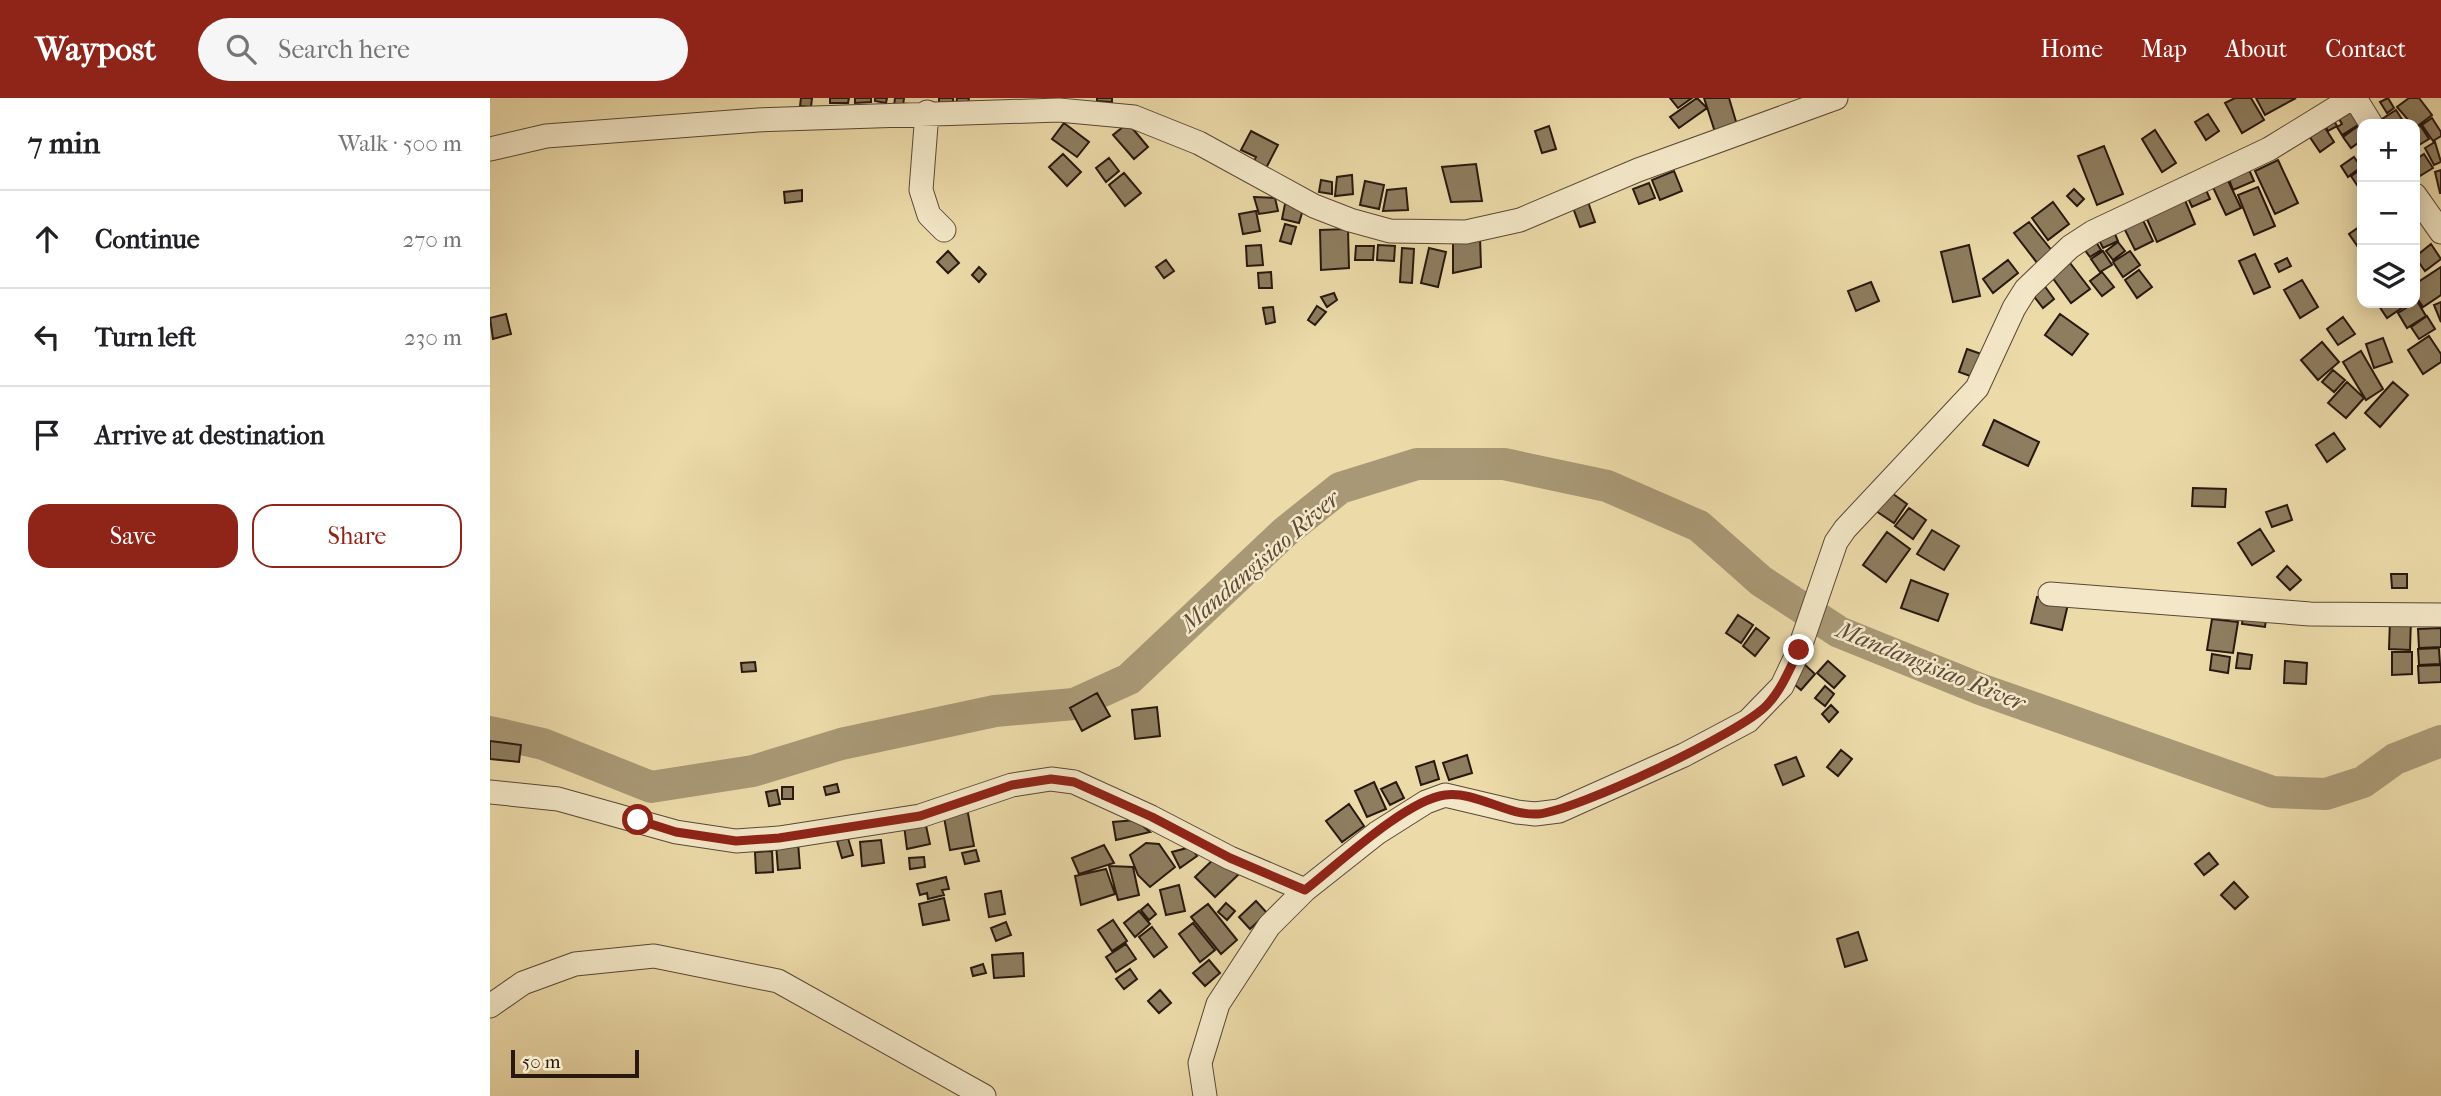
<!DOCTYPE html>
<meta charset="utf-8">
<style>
:root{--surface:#fff;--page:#f6f6f6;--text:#202124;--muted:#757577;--line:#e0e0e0;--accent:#8f2418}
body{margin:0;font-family:"IM FELL French Canon",serif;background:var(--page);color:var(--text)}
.controls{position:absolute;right:21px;top:21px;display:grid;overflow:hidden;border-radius:14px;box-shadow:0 4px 18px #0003}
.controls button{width:63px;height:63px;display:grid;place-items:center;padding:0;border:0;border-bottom:2px solid var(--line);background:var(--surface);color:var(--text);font:35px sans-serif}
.scale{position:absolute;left:21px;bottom:18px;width:128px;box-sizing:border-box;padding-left:7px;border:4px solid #28180f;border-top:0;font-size:19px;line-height:24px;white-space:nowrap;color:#28180f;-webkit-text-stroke:5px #f3e7c7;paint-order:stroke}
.stop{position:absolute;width:21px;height:21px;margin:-16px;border:5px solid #8f2418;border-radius:50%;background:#fff}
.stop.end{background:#8f2418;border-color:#fff;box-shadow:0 2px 7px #0008}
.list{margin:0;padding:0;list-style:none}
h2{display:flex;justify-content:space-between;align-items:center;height:91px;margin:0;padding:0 28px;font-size:30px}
h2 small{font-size:23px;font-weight:400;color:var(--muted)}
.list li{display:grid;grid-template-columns:46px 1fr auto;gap:21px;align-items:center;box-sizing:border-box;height:98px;padding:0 28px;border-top:2px solid var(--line)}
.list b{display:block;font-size:26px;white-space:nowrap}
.list em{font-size:23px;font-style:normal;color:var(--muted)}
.actions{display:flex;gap:14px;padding:21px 28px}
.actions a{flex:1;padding:16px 0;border:2px solid var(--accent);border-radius:21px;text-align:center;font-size:24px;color:var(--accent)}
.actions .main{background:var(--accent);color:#fff}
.icon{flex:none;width:38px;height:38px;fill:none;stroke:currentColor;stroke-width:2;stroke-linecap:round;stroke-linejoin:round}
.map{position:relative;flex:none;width:1951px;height:998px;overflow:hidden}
header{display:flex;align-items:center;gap:42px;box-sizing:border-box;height:98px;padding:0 35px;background:var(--accent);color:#fff}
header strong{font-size:33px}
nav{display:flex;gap:38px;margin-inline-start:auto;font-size:24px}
.search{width:490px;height:63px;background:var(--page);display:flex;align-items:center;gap:18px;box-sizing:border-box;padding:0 24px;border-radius:38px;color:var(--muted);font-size:26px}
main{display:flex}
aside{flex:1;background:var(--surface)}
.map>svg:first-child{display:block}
</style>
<header>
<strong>Waypost</strong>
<div class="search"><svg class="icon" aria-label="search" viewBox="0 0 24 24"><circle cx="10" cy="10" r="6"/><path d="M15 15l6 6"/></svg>Search here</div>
<nav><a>Home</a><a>Map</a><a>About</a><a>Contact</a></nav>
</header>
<main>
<aside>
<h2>7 min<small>Walk · 500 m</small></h2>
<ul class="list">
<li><svg class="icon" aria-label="ahead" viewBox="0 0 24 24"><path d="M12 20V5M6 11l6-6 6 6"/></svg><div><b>Continue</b></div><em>270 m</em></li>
<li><svg class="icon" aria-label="left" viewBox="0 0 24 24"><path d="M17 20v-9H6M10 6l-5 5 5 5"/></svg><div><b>Turn left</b></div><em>230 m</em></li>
<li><svg class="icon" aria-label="arrive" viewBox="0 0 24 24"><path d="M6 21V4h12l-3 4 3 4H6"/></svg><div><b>Arrive at destination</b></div></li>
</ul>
<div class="actions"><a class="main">Save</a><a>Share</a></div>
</aside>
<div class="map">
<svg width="1951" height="998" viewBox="0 0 1951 998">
<rect width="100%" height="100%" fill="#ecdaa9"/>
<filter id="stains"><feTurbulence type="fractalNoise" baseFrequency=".00286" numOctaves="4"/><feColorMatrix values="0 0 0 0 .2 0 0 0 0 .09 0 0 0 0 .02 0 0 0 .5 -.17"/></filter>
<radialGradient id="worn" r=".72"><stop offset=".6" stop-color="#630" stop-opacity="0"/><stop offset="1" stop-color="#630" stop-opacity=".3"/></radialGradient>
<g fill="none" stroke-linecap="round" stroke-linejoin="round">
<path stroke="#a99875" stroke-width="32" d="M0,634L53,646L161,689L263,673L351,646L505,613L584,606L639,581L795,434L850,390L927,366H1014L1117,388L1209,428L1271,483L1349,534L1490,591L1783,694L1836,696L1873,684L1905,661L1951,643"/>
</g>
<path fill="#8e7d5f" stroke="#28180f" stroke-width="2" d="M311,0H322L321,9L310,8Z
M340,0H359L358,5H340Z
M365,0H381V4L365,5Z
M385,0H397L396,5L385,3Z
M405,0H414L413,8H404Z
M449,0H463V8H449Z
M467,0H479L477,10L466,9Z
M607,0H622V4L607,3Z
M1180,0H1202L1188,10Z
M1207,0L1217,10L1189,30L1180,19Z
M1214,0H1239L1247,27L1225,34Z
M1745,0H1761L1774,22L1752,35L1735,5Z
M1766,0H1806L1775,17Z
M1898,0L1904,10L1897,15L1890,4Z
M1919,0H1929L1942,17L1925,30L1907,9Z
M1863,2L1876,22L1852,37L1847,29L1852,26L1845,14Z
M1906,12L1915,26H1891L1889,23Z
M1718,16L1729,33L1716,42L1705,24Z
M1841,17L1847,28L1838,33L1832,22Z
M1942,20L1951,34V38L1943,43L1932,27Z
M1875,23L1872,26V42L1861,50L1853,39Z
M574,25L599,44L587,59L562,41Z
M638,25L658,49L644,61L623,37Z
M1832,25L1844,44L1830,54L1817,35Z
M1930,27L1939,41L1929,47L1925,41V31Z
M1059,28L1066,51L1052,55L1045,33Z
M1665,32L1686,65L1672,74L1652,41Z
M761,33L788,47L774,74L762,67L766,59L751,52Z
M1945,44L1951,64L1944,67L1935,50Z
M1614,48L1633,96L1607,107L1588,58Z
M573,56L591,74L577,88L559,69Z
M1934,56L1943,70L1925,81V62Z
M1864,59L1871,69L1858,79L1851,68Z
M619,60L629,73L616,84L606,70Z
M1788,62L1808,105L1785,116L1765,73Z
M986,66L992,103L961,104L952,69Z
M1757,67L1764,83L1743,92L1737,76Z
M1872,71V92L1871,93L1861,78Z
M1951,72V95H1950L1945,74Z
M1184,73L1192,93L1170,102L1162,82Z
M1734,74L1751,110L1736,117L1719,81Z
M634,75L651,95L635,108L619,87Z
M862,77L863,96L845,98L847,79Z
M831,82L842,84V96L829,94Z
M875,83L894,87L889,111L870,107Z
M1159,85L1165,100L1149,106L1143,91Z
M1713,85L1720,101L1702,109L1695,93Z
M1768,89L1785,128L1764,137L1748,97Z
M916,90L918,112L893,113L897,92Z
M1584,91L1594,101L1587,108L1577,98Z
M312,92V103L295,105L294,94Z
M1692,95L1705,126L1667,144L1653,112Z
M1096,98L1105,124L1090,129L1081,104Z
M764,99L785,100L788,113L769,116Z
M796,101L814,108L809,125L792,121Z
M1563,104L1579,126L1558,142L1542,120Z
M766,113L770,133L753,136L749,116Z
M1650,116L1663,143L1645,152L1632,126Z
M1539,124L1563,154L1548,166L1524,135Z
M795,126L806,129L801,146L790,143Z
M1621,127L1628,143L1613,150L1605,134Z
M1872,127V146L1868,149L1859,136Z
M858,131L859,170L831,172L830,132Z
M990,139L991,169L963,175V141Z
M1603,139L1611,152L1600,159L1591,147Z
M1628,144L1635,153L1623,162L1616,153Z
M1941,146L1951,161L1935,173L1925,159Z
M771,147L773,167L757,168L756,148Z
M888,147L905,148L904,163L887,162Z
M1479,147L1490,198L1463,204L1451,154Z
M866,148H884L883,162H865Z
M912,150L924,151L922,185L910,184Z
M939,150L956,154L948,189L931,185Z
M458,153L469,165L458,175L447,164Z
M1613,153L1622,167L1610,174L1601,161Z
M1640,153L1650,167L1633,179L1623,164Z
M1765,156L1780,189L1764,196L1749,163Z
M1797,160L1801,168L1789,174L1785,166Z
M1577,161L1600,191L1581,205L1559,175Z
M676,162L684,173L674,180L666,169Z
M1518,162L1528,175L1503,195L1493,181Z
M489,169L496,176L489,184L482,177Z
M1951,169V197L1933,209L1925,197V186Z
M1649,172L1662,189L1647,200L1635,182Z
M781,174L782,190H769L768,175Z
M1612,174L1624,189L1612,198L1600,183Z
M1812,182L1828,209L1810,220L1794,192Z
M1551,183L1564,201L1553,210L1539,192Z
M1381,184L1389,203L1366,213L1358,193Z
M844,195L847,202L837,209L831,199Z
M1927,203L1936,218L1917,230L1908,215Z
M1951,204V224L1944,207Z
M1887,205H1919L1897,220Z
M827,208L836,214L825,227L818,222Z
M783,209L785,224L776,226L773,210Z
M16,216L21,236L3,241L0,220Z
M1570,216L1598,236L1582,257L1555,237Z
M1937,218L1945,231L1929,241L1921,229Z
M1853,219L1865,236L1848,247L1837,231Z
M1939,238L1951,256V264L1933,276L1918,252Z
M1893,240L1902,264L1884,270L1876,246Z
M1832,244L1849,264L1828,282L1811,262Z
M1477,251L1500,259L1491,282L1469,274Z
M1871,253L1893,291L1876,302L1853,264Z
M1843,272L1855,282L1844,294L1832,284Z
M1857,284L1874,300L1856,320L1838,305Z
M1903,284L1918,297L1890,329L1875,315Z
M1504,322L1549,344L1538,368L1493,347Z
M1844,335L1855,351L1837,364L1826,347Z
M1703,390L1736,391L1735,409L1702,408Z
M1399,393L1417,406L1404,425L1386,413Z
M1797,407L1802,422L1782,429L1776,414Z
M1419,410L1436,422L1423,441L1405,428Z
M1770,431L1784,453L1762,467L1748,445Z
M1442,432L1469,448L1454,472L1427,456Z
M1397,434L1420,451L1396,484L1373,467Z
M1797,468L1811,482L1800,492L1787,479Z
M1901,476H1917V490H1902Z
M1421,482L1458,496L1448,523L1411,510Z
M1547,499L1578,506L1572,532L1541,525Z
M1754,511L1777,514L1775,529L1752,526Z
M1248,517L1263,527L1251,545L1236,535Z
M1722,521L1748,524L1743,555L1717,552Z
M1900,521H1921L1920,552L1899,551Z
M1266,530L1279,540L1265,558L1253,548Z
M1951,530V549L1929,550L1928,531Z
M1949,550L1950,566L1929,567L1928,551Z
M1902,554H1922V576L1902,577Z
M1748,555L1762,557L1760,571L1746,570Z
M1722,556L1740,559L1738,575L1720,572Z
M1338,563L1355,578L1344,590L1327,575Z
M1795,563L1817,565L1816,586L1794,585Z
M265,564L266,573L252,574L251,565Z
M1313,565L1325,576L1311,592L1298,581Z
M1951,567V584L1929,585L1928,568Z
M1335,588L1344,596L1335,608L1325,600Z
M607,595L620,618L592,633L580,610Z
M1341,607L1348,614L1339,624L1332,616Z
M667,609L670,638L645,641L642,612Z
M0,643L31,647L29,664L0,661Z
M1351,652L1362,661L1348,678L1337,669Z
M977,657L982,675L959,682L953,665Z
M1306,659L1314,678L1293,687L1285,667Z
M944,663L949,681L931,687L926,669Z
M884,684L896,711L877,719L865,693Z
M906,684L914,700L900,707L891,691Z
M347,686L349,694L336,697L334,689Z
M292,689H303V701H292Z
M287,692L290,706L279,708L276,694Z
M859,706L874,728L852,744L836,723Z
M477,710L484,748L460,752L453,714Z
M646,722L660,734L626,742L623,724Z
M435,723L440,746L417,751L414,727Z
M358,740L363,757L352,760L347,743Z
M391,742L394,765L372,768L370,744Z
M308,744L310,770L288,772L286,746Z
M656,745L669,746L685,769L660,789L648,777L640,757Z
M614,747L624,765L589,776L582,760Z
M701,749L707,758L690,770L682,754Z
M486,752L489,763L475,766L472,755Z
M282,753L283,774L266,775L265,754Z
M1719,755L1728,766L1714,777L1705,766Z
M729,756L749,776L725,799L705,779Z
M434,759L435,769L420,771L419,760Z
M619,768L643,769L649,797L628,802Z
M616,771L625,796L591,807L585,778Z
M456,779L459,791L452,792L454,797L438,801L437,795L430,797L427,786Z
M1744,784L1758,799L1745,811L1731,797Z
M689,787L695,813L676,817L670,792Z
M511,793L515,816L499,819L495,796Z
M454,800L459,822L433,827L429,806Z
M766,803L777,815L760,831L749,819Z
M736,805L745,813L737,822L728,814Z
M658,806L666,816L659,822L651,812Z
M718,806L747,842L731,856L701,819Z
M649,813L660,826L645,839L634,825Z
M623,822L637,843L622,853L608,832Z
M516,824L521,837L506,843L501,830Z
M703,825L725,852L710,864L689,836Z
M662,829L677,849L664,859L649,839Z
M1368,834L1377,862L1355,869L1347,841Z
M636,846L646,861L626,874L616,859Z
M533,855L534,878L504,880L502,857Z
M719,862L730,875L715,888L703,875Z
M493,866L496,875L483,878L481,870Z
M640,871L647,881L634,891L626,881Z
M670,892L681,905L669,915L658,903Z"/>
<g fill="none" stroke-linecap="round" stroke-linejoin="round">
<g stroke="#594836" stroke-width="25">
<path id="minor" d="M1865,0L1881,26
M437,14L431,92L439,117L454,132
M0,51L56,38L268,22L569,12L644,19L709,45L824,108L860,122L900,133L976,134L1030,122L1148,72L1346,0
M1925,97L1951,134
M1560,496L1820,516L1951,517
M0,694L68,701L186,734L246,743L289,740L430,718L522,687L561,681L584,684L661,719L740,760L815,792
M0,908L33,885L85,866L164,858L288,883L494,998
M715,998L710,965L728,906L779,828L815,792L887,735L936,704L955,697L1027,714L1045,716L1069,713L1194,657L1258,623L1292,588L1309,552L1346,444L1355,431L1487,290L1524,210L1536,191L1580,149L1603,134L1779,51L1862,0"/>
</g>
<use href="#minor" stroke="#f3e7c7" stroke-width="23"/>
</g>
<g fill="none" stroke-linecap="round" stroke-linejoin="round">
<path stroke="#8f2418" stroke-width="9" d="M148,722L186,734L246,743L289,740L430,718L522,687L561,681L584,684L662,719L740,760L815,792C847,767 916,702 955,697C986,693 1017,718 1048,716C1086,713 1251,635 1277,607C1292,591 1299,572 1309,552"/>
</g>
<g text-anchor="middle" stroke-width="5" stroke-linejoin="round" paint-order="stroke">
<g font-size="24" font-style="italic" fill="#5c4b38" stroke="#f3e7c7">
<text transform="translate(770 463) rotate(-41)" y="8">Mandangisiao River</text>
<text transform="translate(1441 568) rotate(22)" y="8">Mandangisiao River</text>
</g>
</g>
<rect width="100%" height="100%" filter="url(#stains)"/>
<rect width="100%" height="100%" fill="url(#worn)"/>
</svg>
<div class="controls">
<button>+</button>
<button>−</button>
<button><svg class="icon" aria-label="layers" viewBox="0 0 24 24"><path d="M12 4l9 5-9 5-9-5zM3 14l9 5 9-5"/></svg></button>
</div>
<div class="scale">50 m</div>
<div class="stop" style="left:148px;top:722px"></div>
<div class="stop end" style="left:1309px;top:552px"></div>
</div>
</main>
